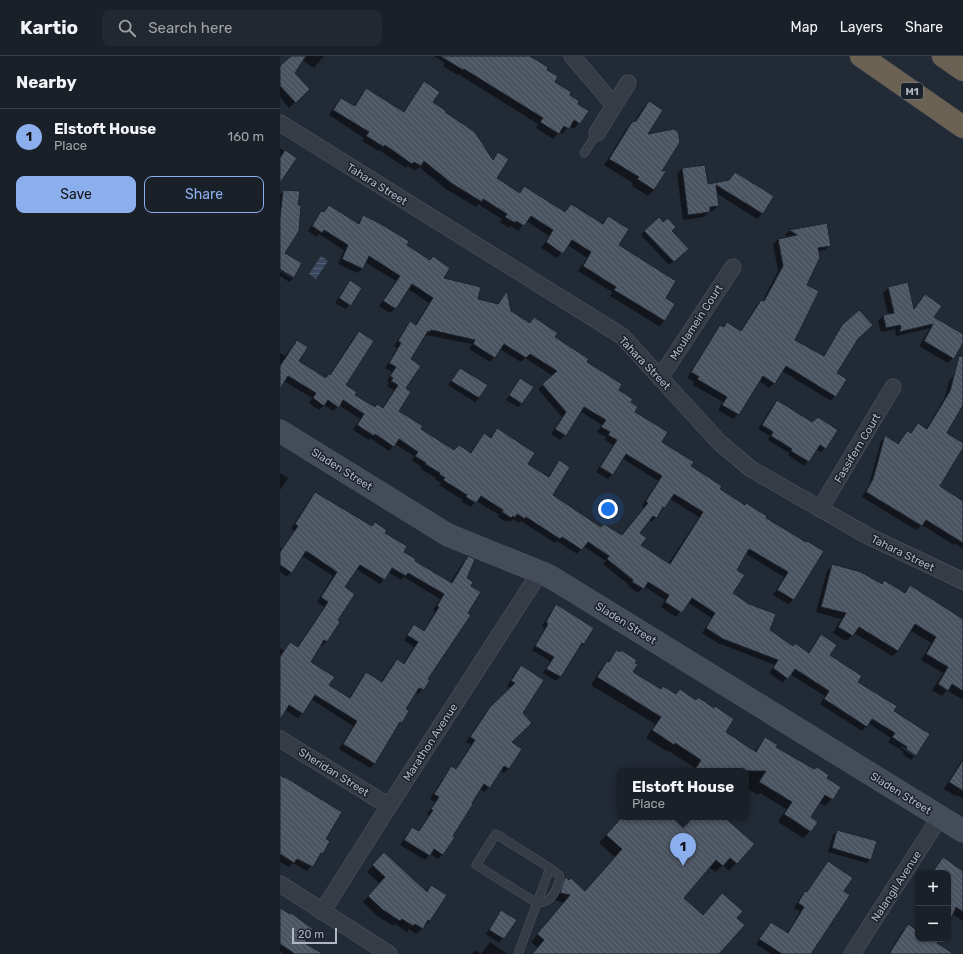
<!DOCTYPE html>
<meta charset="utf-8">
<style>
:root{--surface:#1a2028;--page:#232830;--text:#f1f3f6;--muted:#9fa3a8;--line:#383e45;--accent:#8bafed}
body{margin:0;font-family:Rubik,sans-serif;background:var(--page);color:var(--text)}
.controls{position:absolute;right:12px;bottom:12px;display:grid;overflow:hidden;border-radius:8px;box-shadow:0 1px 3px #0004}
.controls button{width:36px;height:36px;display:grid;place-items:center;padding:0;border:0;border-bottom:1px solid var(--line);background:var(--surface);color:var(--text);font:20px sans-serif}
.scale{position:absolute;left:12px;bottom:10px;width:45px;box-sizing:border-box;padding-left:4px;border:2px solid #b0b7c3;border-top:0;font-size:11px;line-height:14px;white-space:nowrap;color:#b0b7c3;-webkit-text-stroke:3px #1b212b;paint-order:stroke}
.you{position:absolute;left:328px;top:453px;width:14px;height:14px;margin:-10px;border:3px solid #fff;border-radius:50%;background:#1a73e8;box-shadow:0 0 0 6px #1a73e833}
.badge{display:grid;place-items:center;width:26px;height:26px;border-radius:50%;background:var(--accent);color:#111;font-size:13px;font-weight:700}
.pin{position:absolute;translate:-50% -33px;filter:drop-shadow(0 1px 2px #0008)}
.pin::after{content:'';position:absolute;top:21px;width:14px;height:12px;background:inherit;clip-path:polygon(0 0,100% 0,50% 100%)}
.popup{position:absolute;left:337px;top:712px;width:132px;height:52px;box-sizing:border-box;display:grid;place-content:center;border-radius:8px;background:var(--surface);filter:drop-shadow(0 1px 3px #0005);font-size:13px;white-space:nowrap;color:var(--muted)}
.popup b{font-size:15px;color:var(--text)}
.popup::after{content:'';position:absolute;left:50%;top:100%;margin-left:-8px;border:8px solid transparent;border-top-color:var(--surface)}
.list{margin:0;padding:0;list-style:none}
h2{display:flex;justify-content:space-between;align-items:center;height:52px;margin:0;padding:0 16px;font-size:17px}
h2 small{font-size:13px;font-weight:400;color:var(--muted)}
.list li{display:grid;grid-template-columns:26px 1fr auto;gap:12px;align-items:center;box-sizing:border-box;height:56px;padding:0 16px;border-top:1px solid var(--line)}
.list b{display:block;font-size:15px;white-space:nowrap}
.list p{margin:0;font-size:13px;white-space:nowrap;color:var(--muted)}
.list em{font-size:13px;font-style:normal;color:var(--muted)}
.actions{display:flex;gap:8px;padding:12px 16px}
.actions a{flex:1;padding:9px 0;border:1px solid var(--accent);border-radius:8px;text-align:center;font-size:14px;color:var(--accent)}
.actions .main{background:var(--accent);color:#111}
.icon{flex:none;width:22px;height:22px;fill:none;stroke:currentColor;stroke-width:2;stroke-linecap:round;stroke-linejoin:round}
.map{position:relative;flex:none;width:683px;height:898px;overflow:hidden}
header{display:flex;align-items:center;gap:24px;box-sizing:border-box;height:56px;padding:0 20px;background:var(--surface);border-bottom:1px solid var(--line)}
header strong{font-size:19px}
nav{display:flex;gap:22px;margin-inline-start:auto;font-size:14px}
.search{width:280px;height:36px;background:var(--page);display:flex;align-items:center;gap:10px;box-sizing:border-box;padding:0 14px;border-radius:8px;color:var(--muted);font-size:15px}
main{display:flex}
aside{flex:1;background:var(--surface)}
.map>svg:first-child{display:block}
</style>
<header>
<strong>Kartio</strong>
<div class="search"><svg class="icon" aria-label="search" viewBox="0 0 24 24"><circle cx="10" cy="10" r="6"/><path d="M15 15l6 6"/></svg>Search here</div>
<nav><a>Map</a><a>Layers</a><a>Share</a></nav>
</header>
<main>
<aside>
<h2>Nearby<small></small></h2>
<ul class="list">
<li><span class="badge">1</span><div><b>Elstoft House</b><p>Place</p></div><em>160 m</em></li>
</ul>
<div class="actions"><a class="main">Save</a><a>Share</a></div>
</aside>
<div class="map">
<svg width="683" height="898" viewBox="0 0 683 898">
<defs>
<pattern id="water-rules" width="6" height="5" patternUnits="userSpaceOnUse"><rect width="6" height="5" fill="#39485e"/><path d="M0 2.5h6" fill="none" stroke="#536073"/></pattern>
<pattern id="building-back-hatch" width="6" height="6" patternUnits="userSpaceOnUse"><rect width="6" height="6" fill="#4b5461"/><path d="M-1 5l2 2M0 0l6 6M5-1l2 2" fill="none" stroke="#626a76"/></pattern>
</defs>
<rect width="100%" height="100%" fill="#222a35"/>
<path fill="url(#water-rules)" d="M41,200L48,205L36,223L29,218Z"/>
<path fill="#0007" fill-rule="evenodd" d="M13,0H44L34,12L22,4L14,17L29,33L9,52L0,41V12Z
M154,0H252L253,1L252,3L265,14L273,26L297,48L299,67L294,73L289,70L282,78L279,76L273,83L256,72L258,68L178,18L177,19L163,10L165,7Z
M145,27L151,46L212,104L218,98L216,122L239,137L244,131L284,157L291,149L322,169L328,161L338,189L384,243L394,249L384,265L379,270L330,240L332,236L298,215L307,202L288,189L277,202L261,192L269,180L246,165L238,175L231,170L229,172L220,166L222,163L198,148L196,151L166,133L139,111L135,115L128,110L126,112L99,94L98,95L82,85L84,82L49,59L56,48L61,43L74,51L81,39L86,33L123,57L139,32Z
M369,46L366,79L380,116L374,134L368,140L352,130L353,127L324,109L346,73L354,66L363,52Z
M0,92L15,102L0,121Z
M402,113L427,129L448,126L455,117L493,140L482,158L477,163L436,137L438,150L432,155H429L424,161L403,164L397,118Z
M3,135L4,197L14,219L13,222V220L0,212V138Z
M49,150L77,168L83,160L126,189L162,223L196,244L217,249L226,237L230,256L249,268L254,263L273,281L305,306L337,334L350,347L354,356L381,386L409,411L439,434L526,487L542,495L513,544L508,548L493,539L504,521L465,497L455,514L451,537L488,575L513,591L528,597L541,580L549,599L577,626L613,655L636,699L622,690L621,692L634,700L631,704L622,698L624,696L608,686L611,682L588,667L582,675L540,648L545,640L510,618L503,627L489,617L495,609L438,587L422,577L432,562L407,546L396,561L381,551L385,544L364,530L358,537L348,530L349,529L323,508L326,505L303,490L297,498L277,485L275,487L241,465L239,467L233,463L230,466L228,464L226,466L218,461L219,459L196,445L191,451L182,446L183,444L159,429L161,427L155,423L156,422L141,413L142,411L132,405L134,400L115,388L109,395L90,382L89,384L73,374L80,363L59,349L53,355L44,349L39,354L29,347L32,342L4,325L0,329V297L5,300L17,285V305L45,323L49,320L74,281L79,276L65,329L73,340L94,352L102,353L114,334L107,330L109,326L107,325L112,316L105,312L117,292L114,290L126,271L130,266L135,269L149,247L128,233L115,253L110,257L99,250L116,225L85,206L82,213L77,217L58,208L64,194L39,178L37,181L28,175L37,161L42,156L43,157ZM146,279L192,288L189,293L210,306L220,293L241,306L245,302L273,320L258,333L282,361L271,378L280,384L285,379L300,355L322,369L317,376L326,381L325,384L333,389L316,416L328,423L332,418L342,402L378,425L362,450L364,452L341,480L321,472L272,439L279,405L267,422L247,409L217,373L210,382L204,379L190,397L174,395L140,373L118,355L124,333L129,304ZM390,443L419,461L388,508L359,490V477L369,464L371,466L376,461Z
M378,162L407,193L389,209L361,179Z
M546,168L550,189L545,194L538,195L526,229L514,284L543,301L558,276L563,270L577,283L555,318V340L551,345L502,315L494,327L489,332L479,325L458,358L453,363L438,354L443,346L413,329L414,326L407,322L436,275L440,270L443,272L447,267L460,275L476,250L481,245L482,246L498,215L493,188L498,183L508,182L505,179L509,175Z
M0,215L13,223L9,226L0,220Z
M70,226L81,233L66,253L55,247Z
M608,232L633,254L645,239L653,261L683,279V285L673,302L668,307L639,290L650,272L616,280L615,273L601,276L598,265L603,260L608,259L603,237Z
M180,313L199,342L195,346L168,329Z
M674,320L683,323V347L666,377L683,388V391L658,431L683,446V493L676,488L674,489L642,469L636,474L582,441L589,429L601,385L605,381L617,388L627,376L630,378L638,368L646,373L665,341L669,325Z
M240,323L241,348L238,351L226,344Z
M497,345L532,367L545,392L541,396L536,393L524,410L508,399L509,397L488,384L490,380L478,373L493,349Z
M0,417L8,422L0,434Z
M35,437L104,477L123,497L134,505L170,527L183,506L188,502L147,623L149,625L138,638L135,636L124,653L121,666L117,670L94,708L90,712L59,693L73,670L31,643L22,657L18,662L5,654L0,656V592L4,595L10,587L17,592L44,551L37,546L53,520L22,500L11,516L7,521L0,516V491L2,493L15,475L11,473L31,441ZM76,513L100,528L108,516L121,524L124,521L160,543L153,554L155,556L143,575L134,570L124,584L134,591L123,608L117,605L112,609L101,627L86,617L82,622L69,643L48,629L29,606L40,588L42,590L47,585L57,565L64,532Z
M553,509L601,529L604,525L623,537L630,530L683,564V644L667,634L662,640L652,634L663,617L641,604L651,587L630,574L618,595L612,600L574,577L566,585L553,577L561,563L536,556L547,515Z
M276,550L312,572L303,588L299,592L298,591L280,621L276,625L263,617L270,605L252,594L265,572L262,570L272,554Z
M336,596L352,616L474,696L485,682L495,691L560,732L552,743L545,750L539,746L529,761L530,775L523,782L498,766L506,753L480,737L478,739L466,732V715H412L415,712L387,694L386,695L366,682L375,668L311,629L320,614Z
M241,611L242,657L231,686L229,712L224,717L220,714L209,731L204,736L200,733L162,799L158,803L150,798L145,804L120,789L128,777L132,772L138,776L149,759L147,758L155,746L150,743L159,728L172,712L175,714L191,689L186,686L205,657L231,632L227,630L236,615Z
M683,702V743L677,739L676,740L664,733Z
M0,720L45,783L42,797L27,815L13,807L9,811L0,806Z
M342,761H443L456,807L449,815L443,809L435,816L429,811L402,842L423,860L442,838L456,862L438,898H253L258,892L251,886L284,847L274,844L278,831L286,823L305,836L335,801L319,787Z
M557,775L590,803L587,807L548,796L553,779Z
M104,797L146,836L151,830L165,839L150,865L136,878L129,873L127,876L115,868L114,870L97,860L83,846L100,828L87,816Z
M659,807L683,817V865L668,855V817H652Z
M525,836H563L529,898H491L476,888L491,867L507,878L520,855L514,852L521,840Z
M0,853L24,884L23,888L39,898H4L0,895Z
M222,855L235,864L219,887L206,878L218,859Z
M628,870L638,876V883H659L656,888L661,898H608L623,874Z
M210,886L227,898H192L195,894L201,898Z"/>
<path fill="url(#building-back-hatch)" stroke="#1d232d" fill-rule="evenodd" d="M11,0H26L15,17L30,33L16,47L0,30V10Z
M160,0H250L268,11L267,14L278,20L275,26L291,36L290,39L299,45L298,48L309,55L300,68L294,64L289,73L284,70L279,78L260,66L263,62L184,13L183,14Z
M144,25L160,36L153,46L166,55L165,56L195,76L213,104L218,96L229,103L217,122L240,137L244,130L285,156L291,148L323,168L328,160L349,173L339,189L396,225L386,242L395,248L385,265L334,234L336,231L303,210L311,196L292,184L283,198L266,186L273,174L251,160L244,170L236,165L235,167L225,161L227,158L203,143L202,146L171,127L144,105L141,110L134,106L132,108L105,89L104,91L86,80L89,76L53,54L61,42L75,50L86,32L124,56Z
M369,45L383,54L368,78L394,73L398,76L400,86L382,115L387,114L374,134L357,123L359,121L329,103L352,66L356,65Z
M5,94L17,102L0,127V102Z
M425,109L428,128L449,124L455,116L494,140L483,158L436,129L439,150L430,151V156L408,159L402,112Z
M3,134L20,135L18,149H21L19,175L5,197L22,207L15,220L14,222L0,213V162Z
M49,149L79,168L83,159L101,168L129,185L127,189L150,204L153,200L170,212L164,222L201,231L198,243L218,248L227,235L231,255L250,267L254,261L278,277L275,281L309,303L307,306L342,328L339,334L353,343L351,346L358,351L355,356L388,376L382,386L414,406L411,410L442,430L440,433L465,449L466,447L487,460L486,462L526,486L527,485L544,495L514,544L497,534L508,516L469,493L457,514L465,519L453,537L469,548L496,558L490,574L513,590L515,587L529,597L541,578L557,589L550,599L582,620L578,626L617,650L614,655L650,678L636,700L626,693L627,691L612,681L615,677L592,663L587,671L544,643L549,635L515,613L508,623L493,612L498,604L443,583L426,572L435,557L412,542L402,557L385,546L389,539L368,526L364,533L352,526L353,524L327,503L329,500L308,486L302,494L282,481L280,483L246,461L245,463L237,458L235,462L233,460L231,462L222,456L223,454L201,440L196,447L186,441L187,439L163,424L165,422L159,418L160,417L145,408L146,407L135,400L138,396L119,383L114,391L95,378L94,380L77,369L84,358L63,344L59,352L48,344L44,350L33,342L36,337L8,320L0,333V310L17,284L28,291L19,305L46,322L48,318L50,319L79,275L94,285L66,329L77,336L75,339L95,351L97,348L103,352L118,329L111,325L113,322L110,320L116,311L109,307L121,287L118,285L130,265L136,269L153,242L132,228L116,253L103,245L120,220L89,200L83,213L62,203L68,189L44,174L42,177L32,170L41,155L44,156ZM151,274L195,284L193,288L215,302L224,288L246,302L250,298L277,315L262,328L286,356L275,373L286,380L304,351L326,364L321,371L330,376L328,379L337,384L320,411L333,419L346,398L382,420L366,445L368,447L342,479L324,468L321,471L273,439L290,411L279,404L269,421L248,408L255,397L217,372L211,382L204,377L191,397L179,389L174,394L141,373L143,370L119,355L131,336L126,332L141,310L131,303L148,275L150,276ZM394,438L423,456L390,508L361,489L367,482L360,477L373,460L377,462L383,451L385,452Z
M379,161L383,166L388,162L396,171L392,175L409,193L394,206L364,175Z
M547,167L551,190L538,192L540,201L527,229L539,235L515,284L544,300L562,269L579,254L593,269L578,283L557,317L567,323L556,341L506,310L495,328L483,320L459,359L442,349L447,341L417,323L419,321L411,316L440,269L444,271L447,266L461,275L481,244L484,245L503,210L498,183L517,179L509,174Z
M70,224L82,232L71,250L59,242Z
M628,226L634,253L645,238L662,250L654,261L683,278V287L674,303L644,285L653,268L619,276L621,272L620,269L606,272L603,259L614,257L608,231Z
M679,300H683V349L667,377L683,387V392L660,430L683,445V487L646,464L642,470L586,436L593,423L605,379L618,388L627,375L631,377L638,367L647,373L670,335Z
M180,312L208,329L199,342L171,325Z
M240,322L254,331L242,348L229,339Z
M497,344L532,366L538,361L558,374L546,393L540,389L529,406L511,395L512,393L491,380L493,376L482,369Z
M35,436L92,470L95,466L107,474L105,477L127,490L124,496L136,503L135,505L172,527L188,500L195,503L187,522L193,526L191,530L201,536L188,557L191,559L148,623L150,624L144,634L139,632L126,653L129,655L122,667L120,666L95,708L63,688L77,665L35,639L23,658L9,649L0,664V601L10,586L18,591L48,546L41,541L57,516L26,495L12,517L0,509V496L18,470L15,468ZM80,509L105,524L112,512L126,520L128,517L164,538L157,550L159,551L144,575L134,568L127,579L138,586L124,608L117,603L102,626L86,616L70,642L49,629L55,621L31,606L44,584L47,586L60,566L58,564L75,538L65,531Z
M552,508L581,516L602,528L604,524L625,537L630,529L683,563V635L672,628L668,635L658,628L668,611L646,598L656,581L635,568L618,595L579,571L573,580L558,571L566,557L541,551Z
M276,548L314,572L304,588L302,587L281,621L266,613L274,601L255,590L268,568L266,566Z
M336,594L340,596L341,594L357,604L355,607L358,608L353,616L381,633L383,630L396,638L400,633L416,644L418,641L434,652L435,650L454,663L446,676L476,696L485,681L498,689L496,691L534,713L537,711L549,719L547,722L561,731L553,744L545,739L531,761L538,766L531,776L504,758L512,746L479,726L486,715H414L421,704L395,687L394,689L372,674L381,661L317,621L327,605L329,606Z
M241,609L264,624L243,657L252,667L232,686L242,693L229,713L224,710L210,732L204,728L192,747L193,748L173,780L175,781L163,799L154,793L150,800L124,784L132,771L139,775L153,754L151,753L159,741L154,738L164,722L171,710L176,713L195,684L190,681L210,651L235,627L231,625Z
M683,704V735L669,726Z
M0,719L4,722L5,721L62,756L46,783L50,785L43,798L41,797L33,811L17,803L14,807L0,798Z
M342,761H444L475,788L457,808L450,802L443,810L436,804L404,842L423,859L442,837L463,855L457,862L465,869L439,898H252L264,884L257,878L290,839L280,837L285,822L286,821L289,824L291,822L305,835L342,793L326,779Z
M557,774L597,785L591,804L552,792Z
M104,796L147,836L151,829L167,839L150,865L148,864L143,873L135,868L133,870L122,863L120,865L103,854L88,840L105,821L92,809Z
M663,801L683,815V856L676,851L668,870V817H652Z
M548,805L573,822L564,835L570,839L531,898H502L479,883L491,866L508,877L524,851L518,847L525,835L527,836Z
M0,852L10,858L11,857L33,873L25,884L27,885L25,887L43,898H15L0,888Z
M221,854L237,864L224,883L209,874Z
M628,868L638,875V883H660L657,887L674,898H609Z"/>
<g fill="none" stroke-linecap="round" stroke-linejoin="round">
<g stroke="#535a64" stroke-width="9">
<path id="lane" d="M304,97L317,77
M238,898L270,812L216,778L196,809L257,847C272,847 276,835 280,823L279,819L270,812"/>
</g>
<g stroke="#535a64" stroke-width="17">
<path id="street" d="M292,0L334,49
M0,67L342,280L439,386L471,413L588,480L683,525
M317,77L348,27
M380,322L453,211
M540,453L613,331
M0,683L109,750
M0,828L109,898
M42,856L109,750L260,516
M572,898L660,761"/>
</g>
<g stroke="#535a64" stroke-width="23">
<path id="secondary" d="M0,375L168,479L267,519L279,526L683,775"/>
</g>
<g stroke="#404751" stroke-width="23">
<path id="highway" d="M581,0L683,71
M663,0L683,14"/>
</g>
<use href="#lane" stroke="#363c46" stroke-width="8"/>
<use href="#street" stroke="#363c46" stroke-width="16"/>
<use href="#secondary" stroke="#444b59" stroke-width="22"/>
<use href="#highway" stroke="#6b6253" stroke-width="22"/>
</g>
<g text-anchor="middle" stroke-width="3" stroke-linejoin="round" paint-order="stroke">
<rect fill="#1b212b" stroke="#838a95" stroke-width="1" x="621" y="27" width="22" height="16" rx="3"/>
<g font-size="10" font-weight="bold" fill="#b0b7c3">
<text x="632" y="39">M1</text>
</g>
<g font-size="11" fill="#b0b7c3" stroke="#1b212b">
<text transform="translate(97 128) rotate(32)" y="4">Tahara Street</text>
<text transform="translate(416 266) rotate(-57)" y="4">Moulamein Court</text>
<text transform="translate(365 307) rotate(46)" y="4">Tahara Street</text>
<text transform="translate(577 392) rotate(-59)" y="4">Fassifern Court</text>
<text transform="translate(62 413) rotate(32)" y="4">Sladen Street</text>
<text transform="translate(623 497) rotate(26)" y="4">Tahara Street</text>
<text transform="translate(346 567) rotate(32)" y="4">Sladen Street</text>
<text transform="translate(150 686) rotate(-57)" y="4">Marathon Avenue</text>
<text transform="translate(54 716) rotate(32)" y="4">Sheridan Street</text>
<text transform="translate(621 737) rotate(32)" y="4">Sladen Street</text>
<text transform="translate(616 830) rotate(-57)" y="4">Nalangil Avenue</text>
</g>
</g>
</svg>
<div class="controls">
<button>+</button>
<button>−</button>
</div>
<div class="scale">20 m</div>
<div class="you"></div>
<div class="pin badge" style="left:403px;top:810px">1</div>
<div class="popup"><b>Elstoft House</b>Place</div>
</div>
</main>
